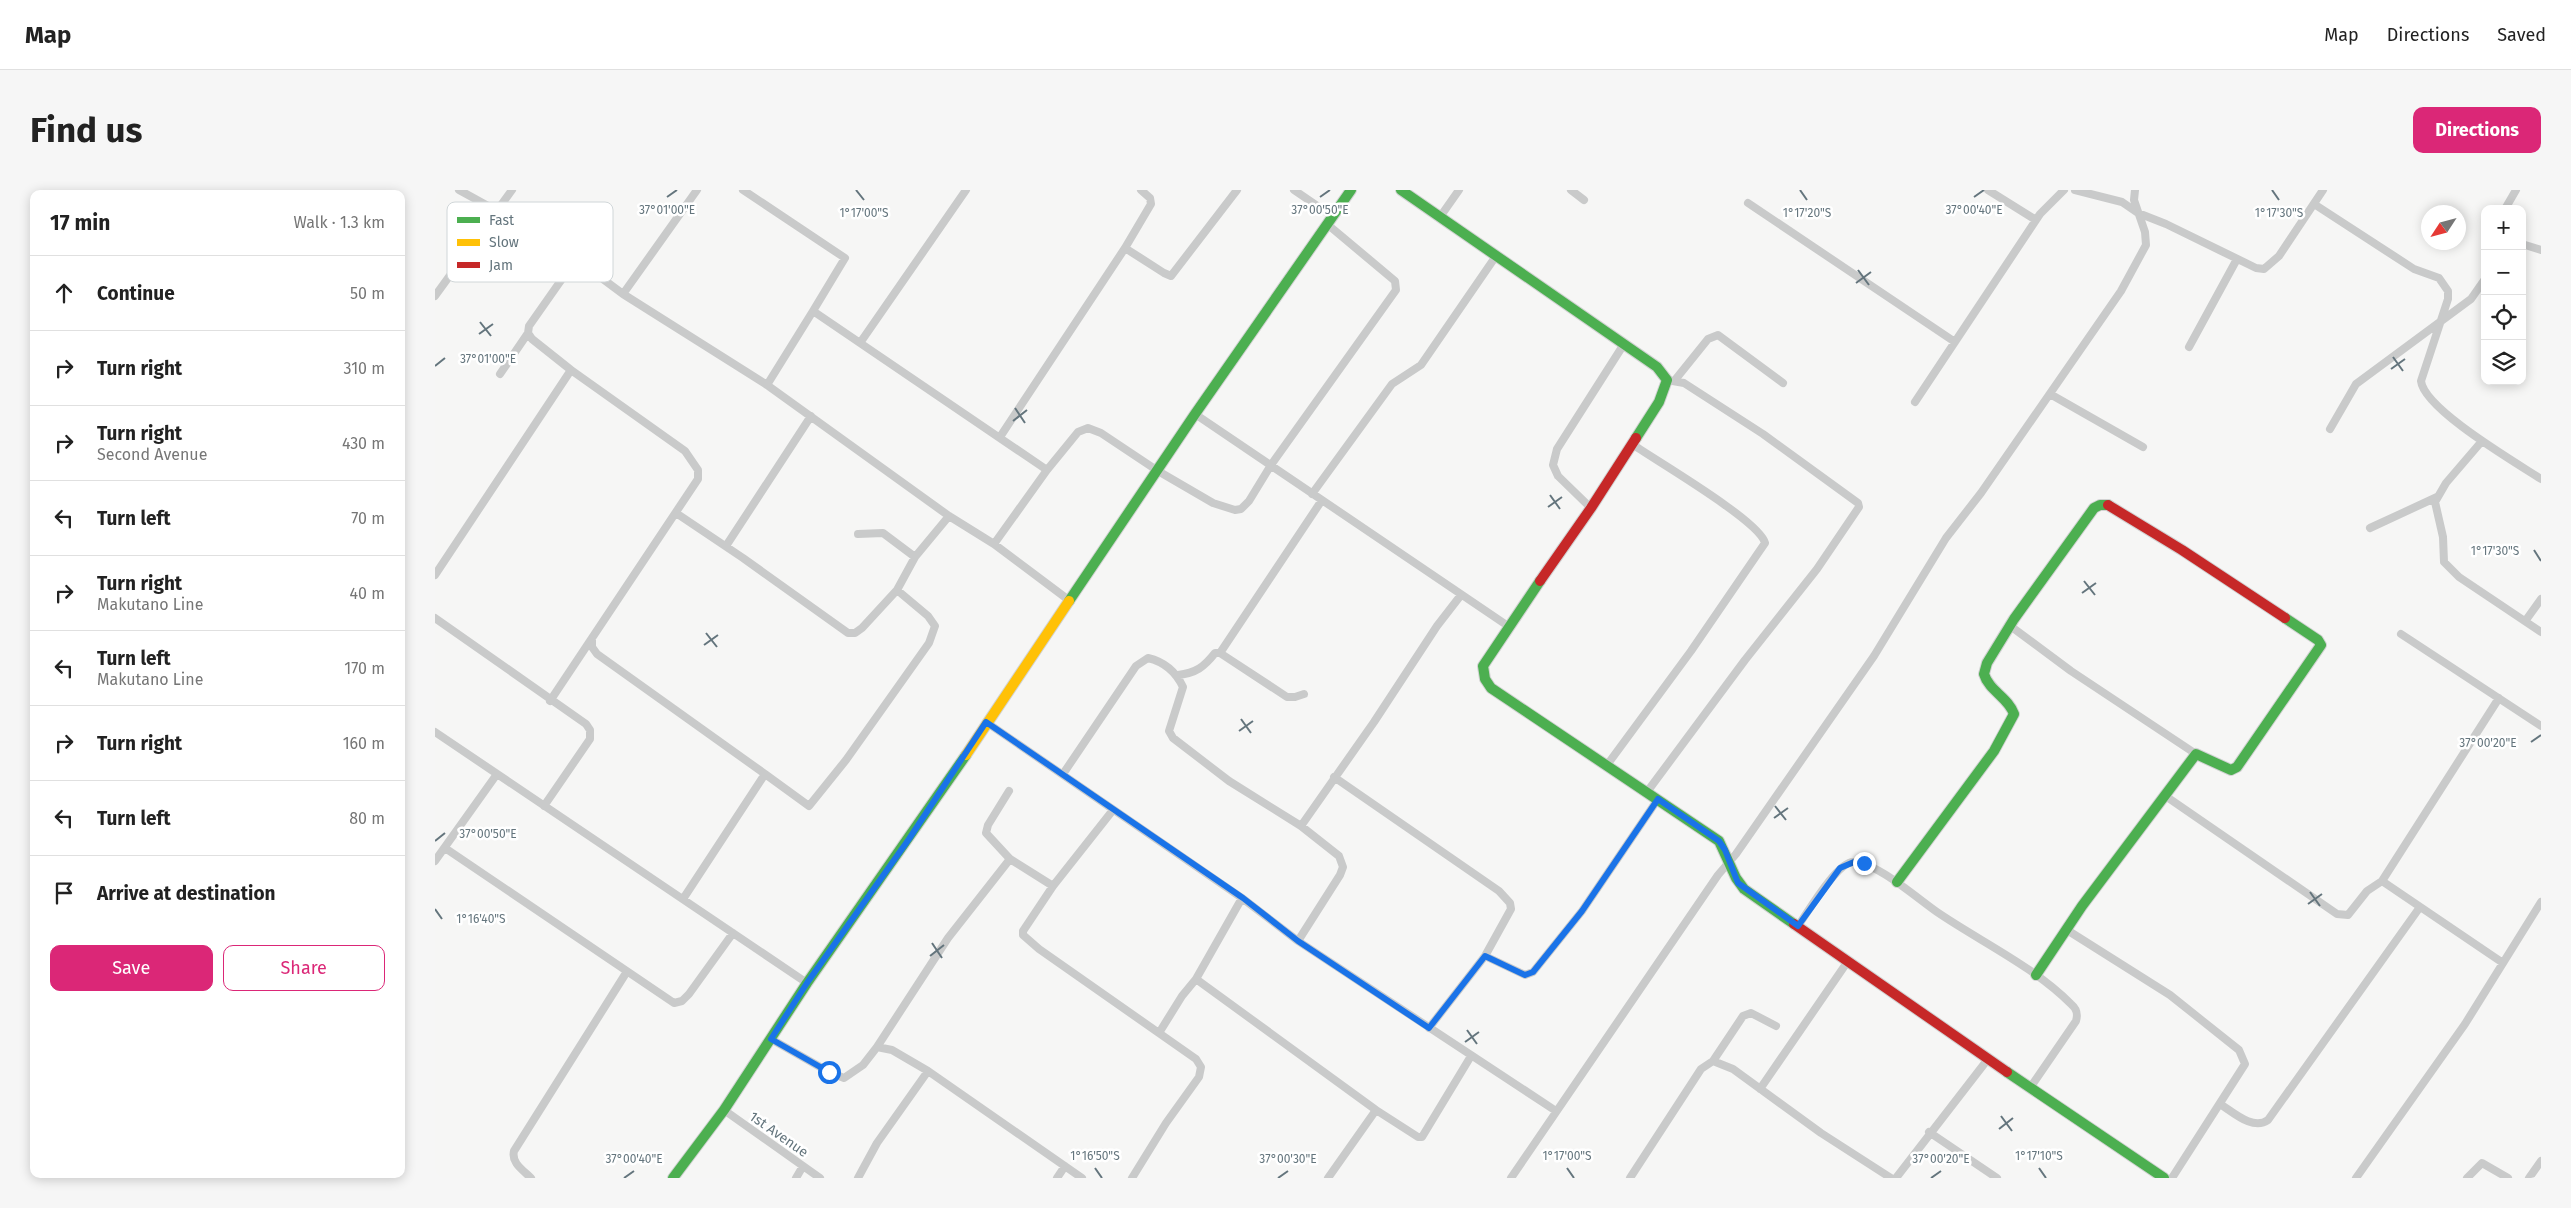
<!DOCTYPE html>
<meta charset="utf-8">
<style>
:root{--surface:#fff;--page:#f6f6f6;--text:#222;--muted:#767676;--line:#e0e0e0;--accent:#db2777}
body{margin:0;font-family:"Fira Sans",sans-serif;background:var(--page);color:var(--text)}
.controls{position:absolute;right:15px;top:15px;display:grid;overflow:hidden;border-radius:10px;box-shadow:0 2px 12px #0003}
.controls button{width:45px;height:45px;display:grid;place-items:center;padding:0;border:0;border-bottom:1px solid var(--line);background:var(--surface);color:var(--text);font:25px sans-serif}
.compass{position:absolute;left:1986px;top:15px;width:45px;height:45px;border-radius:50%;background:var(--surface);box-shadow:0 2px 12px #0003;rotate:234deg}
.stop{position:absolute;width:15px;height:15px;margin:-11px;border:4px solid #1a73e8;border-radius:50%;background:#fff}
.stop.end{background:#1a73e8;border-color:#fff;box-shadow:0 1px 5px #0008}
.list{margin:0;padding:0;list-style:none}
h2{display:flex;justify-content:space-between;align-items:center;height:65px;margin:0;padding:0 20px;font-size:21px}
h2 small{font-size:16px;font-weight:400;color:var(--muted)}
.list li{display:grid;grid-template-columns:32px 1fr auto;gap:15px;align-items:center;box-sizing:border-box;height:75px;padding:0 20px;border-top:1px solid var(--line)}
.list b{display:block;font-size:19px;white-space:nowrap}
.list p{margin:0;font-size:16px;white-space:nowrap;color:var(--muted)}
.list em{font-size:16px;font-style:normal;color:var(--muted)}
.actions{display:flex;gap:10px;padding:15px 20px}
.actions a{flex:1;padding:11px 0;border:1px solid var(--accent);border-radius:10px;text-align:center;font-size:18px;color:var(--accent)}
.actions .main{background:var(--accent);color:#fff}
.icon{flex:none;width:28px;height:28px;fill:none;stroke:currentColor;stroke-width:2;stroke-linecap:round;stroke-linejoin:round}
.map{position:relative;flex:none;width:2106px;height:988px;overflow:hidden;border-radius:10px}
header{display:flex;align-items:center;gap:30px;box-sizing:border-box;height:70px;padding:0 25px;background:var(--surface);border-bottom:1px solid var(--line)}
header strong{font-size:24px}
nav{display:flex;gap:28px;margin-inline-start:auto;font-size:18px}
.intro{display:flex;align-items:center;justify-content:space-between;box-sizing:border-box;height:120px;padding:0 30px}
h1{margin:0;font-size:35px}
.button{padding:12px 22px;border-radius:10px;background:var(--accent);color:#fff;font-size:18px;font-weight:700}
main{display:flex;gap:30px;padding:0 30px}
aside{flex:1;background:var(--surface);border-radius:10px;box-shadow:0 2px 12px #0003}
.map>svg:first-child{display:block}
</style>
<header>
<strong>Map</strong>
<nav><a>Map</a><a>Directions</a><a>Saved</a></nav>
</header>
<div class="intro"><h1>Find us</h1><a class="button">Directions</a></div>
<main>
<aside>
<h2>17 min<small>Walk · 1.3 km</small></h2>
<ul class="list">
<li><svg class="icon" aria-label="ahead" viewBox="0 0 24 24"><path d="M12 20V5M6 11l6-6 6 6"/></svg><div><b>Continue</b></div><em>50 m</em></li>
<li><svg class="icon" aria-label="right" viewBox="0 0 24 24"><path d="M7 20v-9h11M14 6l5 5-5 5"/></svg><div><b>Turn right</b></div><em>310 m</em></li>
<li><svg class="icon" aria-label="right" viewBox="0 0 24 24"><path d="M7 20v-9h11M14 6l5 5-5 5"/></svg><div><b>Turn right</b><p>Second Avenue</p></div><em>430 m</em></li>
<li><svg class="icon" aria-label="left" viewBox="0 0 24 24"><path d="M17 20v-9H6M10 6l-5 5 5 5"/></svg><div><b>Turn left</b></div><em>70 m</em></li>
<li><svg class="icon" aria-label="right" viewBox="0 0 24 24"><path d="M7 20v-9h11M14 6l5 5-5 5"/></svg><div><b>Turn right</b><p>Makutano Line</p></div><em>40 m</em></li>
<li><svg class="icon" aria-label="left" viewBox="0 0 24 24"><path d="M17 20v-9H6M10 6l-5 5 5 5"/></svg><div><b>Turn left</b><p>Makutano Line</p></div><em>170 m</em></li>
<li><svg class="icon" aria-label="right" viewBox="0 0 24 24"><path d="M7 20v-9h11M14 6l5 5-5 5"/></svg><div><b>Turn right</b></div><em>160 m</em></li>
<li><svg class="icon" aria-label="left" viewBox="0 0 24 24"><path d="M17 20v-9H6M10 6l-5 5 5 5"/></svg><div><b>Turn left</b></div><em>80 m</em></li>
<li><svg class="icon" aria-label="arrive" viewBox="0 0 24 24"><path d="M6 21V4h12l-3 4 3 4H6"/></svg><div><b>Arrive at destination</b></div></li>
</ul>
<div class="actions"><a class="main">Save</a><a>Share</a></div>
</aside>
<div class="map">
<svg width="2106" height="988" viewBox="0 0 2106 988">
<rect width="100%" height="100%" fill="#f6f6f5"/>
<g fill="none" stroke-linecap="round" stroke-linejoin="round">
<g stroke="#d2d3d3" stroke-width="12">
<path id="fast" d="M966,0L1222,177L1232,190L1224,212L1201,248
M1105,391L1048,476L1050,489L1056,498L1284,651L1301,688L1309,699L1359,734
M634,411L760,224L916,0
M1462,692L1559,561L1579,524C1573,507 1554,501 1549,484L1552,473L1579,429L1659,318L1665,315H1673
M1601,785L1647,716L1761,564L1796,580L1802,577L1886,455L1883,450L1850,428
M1572,882L1729,988
M238,988L289,920L372,793L531,565"/>
</g>
<g stroke="#d2d3d3" stroke-width="12">
<path id="slow" d="M531,565L634,411"/>
</g>
<g stroke="#d2d3d3" stroke-width="12">
<path id="jam" d="M1673,315L1747,360L1850,428
M1105,391L1156,318L1201,248
M1359,734L1572,882"/>
</g>
<path stroke="#c9caca" stroke-width="8" d="M24,0L95,39L141,69L188,104L332,195L514,326L559,354L635,411
M308,0L410,68L378,121
M859,0L897,26
M1136,0L1149,10
M1553,0L1601,30
M1640,0L1687,12L1703,23L1731,34L1821,78L1829,79L1844,66L1888,0
M1313,13L1520,152
M1879,14L1979,79L2004,88L2013,101V109L1986,191C1989,219 2080,272 2106,289
M2070,19L2081,0
M1005,27L1024,0
M2087,54L2106,60
M690,58L729,83L736,86L802,0
M141,69L94,136L93,143L97,149L136,180L250,261L263,280V289L157,448V457L162,464L330,584L248,709
M188,104L262,0
M0,106L77,0
M425,153L531,0
M1754,157L1802,69
M65,184L93,143
M1240,190L1273,149L1283,145L1348,193
M332,195L378,121L612,280L559,354
M1615,204L1708,257
M1480,212L1605,24L1629,0
M760,224L1073,436
M1895,239L1921,194L2036,109L2050,89
M565,247L690,58L716,14L715,8L706,0
M2047,251L2011,293L2000,312L2008,347L2009,372L2024,387L2106,442
M612,280L643,242L653,238L666,243L723,281L778,313L800,320L806,319L814,311L836,275L961,100L960,91L892,34
M877,304L957,194L986,175L1061,66
M1156,318L1123,286L1118,275L1122,259L1189,154
M241,323L308,368L413,443H420L427,438L462,400L480,367L514,326
M1935,338L2002,307
M423,344L448,343L480,367
M291,356L376,226
M0,385L136,180
M0,428L151,534L155,540V549L109,616
M2091,430L2106,409
M1574,435L1636,481L1761,564
M1966,444L2106,536
M785,463L887,310
M743,485C761,483 769,477 780,463H785L852,507H860L869,504
M115,511L157,448
M551,532L807,708L863,751L1121,921
M0,542L372,793
M1172,575L1256,461L1330,353C1325,331 1220,270 1197,254
M330,584L374,616L411,570L494,453L500,436L493,426L462,400
M628,584L701,476L713,468C730,472 741,482 748,497L734,541L738,548L794,591L866,636L904,666L908,677L905,685L863,751
M899,587L1064,701L1075,713L1076,719L1050,766L994,838
M574,601L553,635L551,643L575,669L618,696
M1212,602L1310,470L1382,379L1424,317L1423,313L1328,244L1249,193L1232,190
M1729,605L1902,724L1913,725L1932,701L1947,691L2068,773
M678,620L618,696L588,741V745L604,759L761,869L766,877L764,887L731,933L697,988
M866,636L939,532L1002,436L1026,405
M10,658L239,813L247,811L254,804L298,743
M0,671L62,584
M1947,691L2064,508
M807,708L761,789L941,920L983,947H987L1036,866
M1363,736C1373,722 1402,672 1418,672C1440,671 1483,709 1502,722C1546,752 1598,776 1636,814C1642,819 1643,824 1641,831L1595,898
M1632,740L1735,805L1804,860L1810,874L1737,988
M1050,766L1090,785L1098,782L1147,721L1223,609
M724,843L747,806L761,789
M336,849L394,882L409,888L428,875L442,857L457,860L493,881L647,988
M442,857L513,748L575,669
M1278,871L1298,879L1386,943L1456,988
M1325,899L1413,771
M1785,914C1798,922 1818,941 1833,930L1985,717
M289,920L385,988
M1494,942L1562,988
M96,988C88,980 76,973 79,961L191,783
M361,988L368,976
M423,988L442,953L493,881
M622,988L630,976
M893,988L941,920
M1076,988L1283,685L1301,664L1439,466L1511,348L1546,303L1686,101L1711,55L1710,42L1699,10L1700,0
M1195,988L1266,879L1278,871L1308,826L1316,823L1341,836
M1461,988L1553,869
M1921,988L2030,834L2106,712
M2032,988L2047,973L2073,988
M2094,988L2106,971"/>
<use href="#fast" stroke="#4caf50" stroke-width="10"/>
<use href="#slow" stroke="#ffc107" stroke-width="10"/>
<use href="#jam" stroke="#c62828" stroke-width="10"/>
</g>
<g fill="none" stroke-linecap="round" stroke-linejoin="round">
<path stroke="#1a73e8" stroke-width="6" d="M394,882L336,849L372,793L474,649L551,532L808,708L863,751L994,838L1050,766L1090,785L1098,782L1147,721L1223,609L1284,651L1290,660L1303,693L1363,736L1405,678L1419,672L1429,673"/>
</g>
<path fill="none" stroke="#64757d" stroke-width="2" d="M421,0L429,10M1365,0L1372,10M1837,0L1844,10M232,7L242,0M885,7L895,0M1539,7L1549,0M1423,80L1434,95M1421,93L1436,82M45,132L56,146M44,144L58,134M1958,167L1968,181M0,176L10,168M1956,179L1970,169M580,218L590,233M578,231L592,220M1115,305L1125,319M1113,317L1127,307M2099,360L2106,371M1649,391L1660,405M1647,403L1661,393M271,443L282,457M269,455L283,445M806,529L816,543M804,541L818,531M2096,552L2106,545M1340,616L1351,630M1339,628L1353,618M0,651L10,643M1875,702L1885,716M1873,714L1887,704M0,719L7,729M497,753L507,768M495,766L509,755M1032,840L1042,854M1030,852L1044,842M1566,926L1577,941M1564,939L1578,928M660,978L667,988M1132,978L1139,988M1604,978L1611,988M189,988L199,981M843,988L853,981M1496,988L1506,981"/>
<g text-anchor="middle" stroke-width="5" stroke-linejoin="round" paint-order="stroke">
<g font-size="14" fill="#64757d" stroke="#fff">
<text transform="translate(344 944) rotate(35)" y="5">1st Avenue</text>
</g>
</g>
<rect x="12" y="12" width="166" height="80" rx="8" fill="#fff" stroke="#d0d6d8" stroke-width="1"/>
<rect x="22" y="27" width="23" height="6" fill="#4caf50"/>
<rect x="22" y="49" width="23" height="7" fill="#ffc107"/>
<rect x="22" y="72" width="23" height="6" fill="#c62828"/>
<g font-size="14" fill="#64757d">
<text x="54" y="35">Fast</text>
<text x="54" y="57">Slow</text>
<text x="54" y="80">Jam</text>
</g>
<g font-size="12" text-anchor="middle" fill="#64757d" stroke="#fff" stroke-width="5" stroke-linejoin="round" paint-order="stroke">
<text x="885" y="24">37°00'50"E</text>
<text x="232" y="24">37°01'00"E</text>
<text x="1539" y="24">37°00'40"E</text>
<text x="429" y="27">1°17'00"S</text>
<text x="1372" y="27">1°17'20"S</text>
<text x="1844" y="27">1°17'30"S</text>
<text x="53" y="173">37°01'00"E</text>
<text x="2060" y="365">1°17'30"S</text>
<text x="2053" y="557">37°00'20"E</text>
<text x="53" y="648">37°00'50"E</text>
<text x="46" y="733">1°16'40"S</text>
<text x="660" y="970">1°16'50"S</text>
<text x="1132" y="970">1°17'00"S</text>
<text x="1604" y="970">1°17'10"S</text>
<text x="199" y="973">37°00'40"E</text>
<text x="853" y="973">37°00'30"E</text>
<text x="1506" y="973">37°00'20"E</text>
</g>
</svg>
<div class="controls">
<button>+</button>
<button>−</button>
<button><svg class="icon" aria-label="locate" viewBox="0 0 24 24"><circle cx="12" cy="12" r="6"/><path d="M12 2v4M12 18v4M2 12h4M18 12h4"/></svg></button>
<button><svg class="icon" aria-label="layers" viewBox="0 0 24 24"><path d="M12 4l9 5-9 5-9-5zM3 14l9 5 9-5"/></svg></button>
</div>
<svg class="compass" viewBox="-18 -18 36 36"><path d="M0-13l5 13h-10z" fill="#e53935"/><path d="M0 13l5-13h-10z" fill="#767676"/></svg>
<div class="stop" style="left:394px;top:882px"></div>
<div class="stop end" style="left:1429px;top:673px"></div>
</div>
</main>
